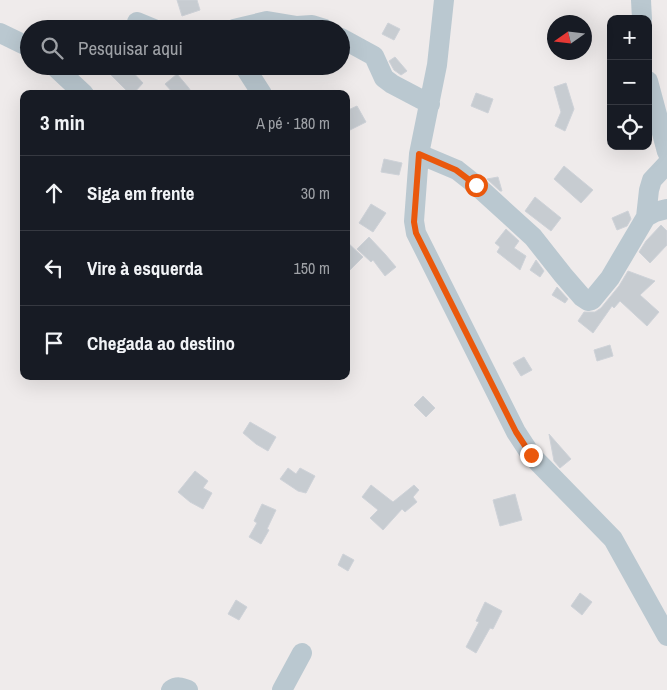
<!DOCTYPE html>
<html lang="pt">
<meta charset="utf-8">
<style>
:root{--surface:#171b24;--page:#242831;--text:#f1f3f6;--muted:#9ea1a6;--line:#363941}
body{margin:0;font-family:"Archivo Narrow",sans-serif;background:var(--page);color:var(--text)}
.controls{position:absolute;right:15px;top:15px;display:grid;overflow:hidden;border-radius:10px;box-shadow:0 5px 20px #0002}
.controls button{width:45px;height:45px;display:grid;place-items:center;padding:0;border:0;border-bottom:1px solid var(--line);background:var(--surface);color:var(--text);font:25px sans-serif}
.compass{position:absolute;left:547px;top:15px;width:45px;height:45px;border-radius:50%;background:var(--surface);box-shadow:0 5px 20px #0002;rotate:256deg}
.stop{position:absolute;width:15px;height:15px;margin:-11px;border:4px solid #ea580c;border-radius:50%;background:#fff}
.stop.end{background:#ea580c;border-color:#fff;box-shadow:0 1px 5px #0008}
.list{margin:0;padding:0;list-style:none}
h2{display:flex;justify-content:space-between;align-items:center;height:65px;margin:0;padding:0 20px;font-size:21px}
h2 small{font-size:16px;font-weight:400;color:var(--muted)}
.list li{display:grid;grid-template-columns:32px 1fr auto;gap:15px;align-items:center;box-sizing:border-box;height:75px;padding:0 20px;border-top:1px solid var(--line)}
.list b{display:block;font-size:19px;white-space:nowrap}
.list em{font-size:16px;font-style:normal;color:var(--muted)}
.icon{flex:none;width:28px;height:28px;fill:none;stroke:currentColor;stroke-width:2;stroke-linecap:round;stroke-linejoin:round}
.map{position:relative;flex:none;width:667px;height:690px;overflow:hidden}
.search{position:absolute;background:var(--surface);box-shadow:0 5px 20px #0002;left:20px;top:20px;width:330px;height:55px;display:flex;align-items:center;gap:12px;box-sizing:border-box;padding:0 18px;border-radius:28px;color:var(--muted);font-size:19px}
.panel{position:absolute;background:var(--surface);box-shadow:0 5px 20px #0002;left:20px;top:90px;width:330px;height:290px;border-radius:10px}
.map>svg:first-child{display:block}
</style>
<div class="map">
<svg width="667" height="690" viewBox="0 0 667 690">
<rect width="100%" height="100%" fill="#efebeb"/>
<path fill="#c7ccd1" stroke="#ced2d8" d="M177,0H197L200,10L182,16Z
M388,23L400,29L394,40L382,34Z
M395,57L407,71L401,75L394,70L389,61Z
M102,66H127L143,83L133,94H130Z
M177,74L188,87L193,94H174L165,84Z
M566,83L574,109L565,131L555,126L561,112L554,87Z
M476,93L493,99L488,113L471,106Z
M357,106L366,122L346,132V111Z
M384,159L402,163L399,175L381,172Z
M564,166L593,190L581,203L554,179Z
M498,177L502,191H500L487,179Z
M535,197L561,218L551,231L525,211Z
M371,204L386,213L373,232L359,223Z
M628,211L631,219L627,226L617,230L612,218Z
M661,225L667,231V245L650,263L639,252L646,241Z
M506,229L519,241L514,248L526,256L520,270L497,252L500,247L495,243Z
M369,237L385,254L396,267L385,276L373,260L371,262L357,249Z
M346,241L363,257L346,274Z
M536,260L544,271L540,277L530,270Z
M628,271L655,281L640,295L659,312L647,326L620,301L614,308L612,306L593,333L578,321L584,312H595L601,308L619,286Z
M557,287L568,299L565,303L552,295Z
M610,345L613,356L597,361L594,350Z
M524,357L532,370L521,376L513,363Z
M423,396L435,408L426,417L414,405Z
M250,422L276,437L268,451L256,444L243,433Z
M549,434L571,459L560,468L554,461Z
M288,468L296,474L300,468L315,476L306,493L298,491L280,479Z
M195,471L208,481L203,488L212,493L203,509L190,502L178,492Z
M371,485L393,502L414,485L419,490L413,497L417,502L405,512L402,509L383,530L370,518L378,510L362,497Z
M515,494L522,520L500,526L493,500Z
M262,504L276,510L267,529L269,530L261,544L249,537L257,523L254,521Z
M343,554L354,560L348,571L338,565Z
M580,593L592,602L582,615L571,606Z
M236,600L247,607L239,620L228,614Z
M485,602L502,611L493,629L490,628L476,653L466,647L479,622L476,621Z"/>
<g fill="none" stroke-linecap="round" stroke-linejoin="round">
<path stroke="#bac8d0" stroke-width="20" d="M444,0L437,65L419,154L414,221L416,233L516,432L531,455L613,539L667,636
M641,0L642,19
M137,22L154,29
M234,29L267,21L297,26L312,25L325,29
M0,33L29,47
M341,38L374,56L384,78L392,84L430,104
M54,66L84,94
M244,66L262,94
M648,81L667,152
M419,154L457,170L476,185L533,237L563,275L582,297L588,301L592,300L610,278L646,217L655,212L667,209
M646,217L649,190L652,180L667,164
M171,690C177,686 181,687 188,690
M282,690L302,653"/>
</g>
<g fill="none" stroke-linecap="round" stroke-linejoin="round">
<path stroke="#ea580c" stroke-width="6" d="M476,185L456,170L419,154L414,222L416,233L516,432L531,455"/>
</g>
</svg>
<div class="controls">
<button>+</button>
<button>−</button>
<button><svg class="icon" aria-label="locate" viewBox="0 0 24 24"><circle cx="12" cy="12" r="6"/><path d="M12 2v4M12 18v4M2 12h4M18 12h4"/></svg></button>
</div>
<svg class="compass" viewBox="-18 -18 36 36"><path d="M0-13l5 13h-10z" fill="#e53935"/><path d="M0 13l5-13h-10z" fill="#9ea1a6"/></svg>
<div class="stop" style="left:476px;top:185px"></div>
<div class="stop end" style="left:531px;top:455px"></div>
<div class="search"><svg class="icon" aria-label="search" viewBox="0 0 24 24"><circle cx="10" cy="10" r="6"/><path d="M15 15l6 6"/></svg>Pesquisar aqui</div>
<section class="panel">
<h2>3 min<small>A pé · 180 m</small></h2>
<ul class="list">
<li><svg class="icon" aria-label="ahead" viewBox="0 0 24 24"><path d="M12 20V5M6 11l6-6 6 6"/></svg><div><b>Siga em frente</b></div><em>30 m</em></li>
<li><svg class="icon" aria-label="left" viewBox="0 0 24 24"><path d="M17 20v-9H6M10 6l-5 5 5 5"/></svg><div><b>Vire à esquerda</b></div><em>150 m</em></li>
<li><svg class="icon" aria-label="arrive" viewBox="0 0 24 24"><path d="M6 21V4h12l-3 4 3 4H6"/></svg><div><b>Chegada ao destino</b></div></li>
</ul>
</section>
</div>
